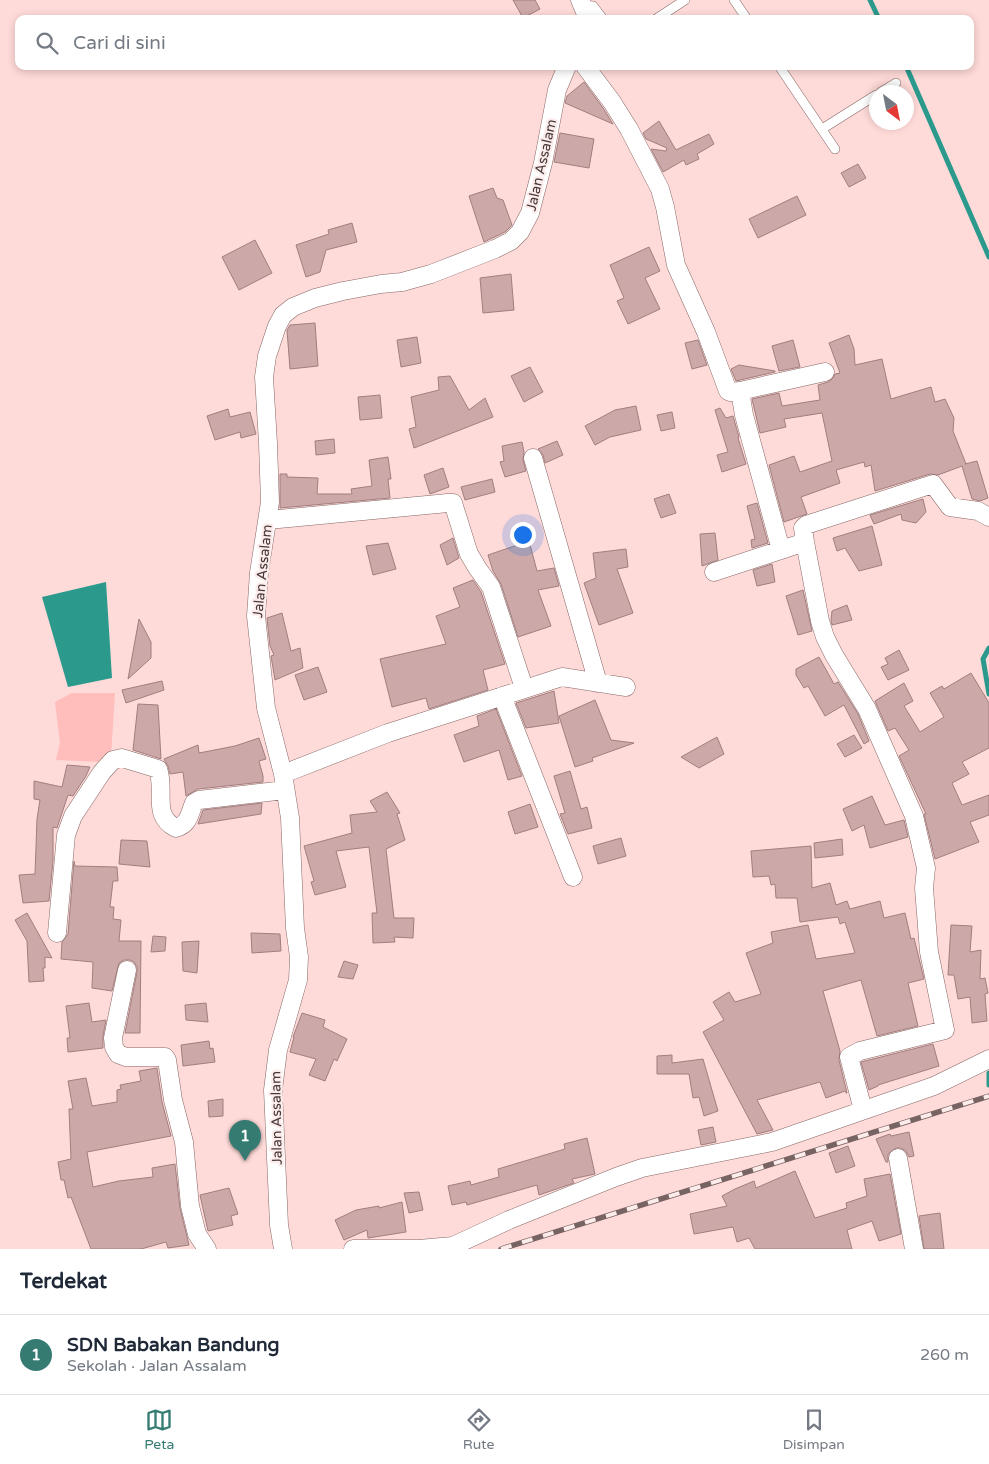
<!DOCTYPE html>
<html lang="id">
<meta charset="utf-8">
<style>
:root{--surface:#fff;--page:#f2f2f3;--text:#1f2937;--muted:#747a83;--line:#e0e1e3;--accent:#357b72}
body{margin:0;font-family:"Varela Round",sans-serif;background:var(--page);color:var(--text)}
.compass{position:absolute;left:869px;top:85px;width:45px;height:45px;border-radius:50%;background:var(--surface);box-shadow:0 2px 8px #0003;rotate:148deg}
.you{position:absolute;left:522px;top:534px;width:18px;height:18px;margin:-12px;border:4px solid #fff;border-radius:50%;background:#1a73e8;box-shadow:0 0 0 8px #1a73e833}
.badge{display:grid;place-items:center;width:32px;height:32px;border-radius:50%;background:var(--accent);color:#fff;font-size:16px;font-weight:700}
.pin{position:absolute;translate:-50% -41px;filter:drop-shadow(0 1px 2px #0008)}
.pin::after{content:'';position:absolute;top:26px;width:18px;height:15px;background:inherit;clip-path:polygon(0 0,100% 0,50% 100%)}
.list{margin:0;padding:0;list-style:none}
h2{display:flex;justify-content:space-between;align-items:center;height:65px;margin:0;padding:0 20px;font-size:21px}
h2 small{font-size:16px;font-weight:400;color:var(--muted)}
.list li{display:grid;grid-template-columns:32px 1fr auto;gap:15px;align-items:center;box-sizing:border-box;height:80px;padding:0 20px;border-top:1px solid var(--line)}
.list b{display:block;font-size:19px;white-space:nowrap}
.list p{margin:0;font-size:16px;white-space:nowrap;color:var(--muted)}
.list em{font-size:16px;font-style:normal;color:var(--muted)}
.icon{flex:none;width:28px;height:28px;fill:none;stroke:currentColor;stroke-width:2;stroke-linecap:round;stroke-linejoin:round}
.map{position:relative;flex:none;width:989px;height:1249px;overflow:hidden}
.search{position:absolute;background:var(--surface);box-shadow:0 2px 8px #0003;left:15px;right:15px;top:15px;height:55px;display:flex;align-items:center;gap:12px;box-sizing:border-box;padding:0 18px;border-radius:10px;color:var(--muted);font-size:19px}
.sheet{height:145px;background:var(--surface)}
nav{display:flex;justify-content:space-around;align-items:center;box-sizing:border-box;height:70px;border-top:1px solid var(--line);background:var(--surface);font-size:14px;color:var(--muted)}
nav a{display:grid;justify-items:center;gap:2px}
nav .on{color:var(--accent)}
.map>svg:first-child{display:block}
</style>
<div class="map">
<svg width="989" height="1249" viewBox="0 0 989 1249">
<rect width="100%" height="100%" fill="#fedad8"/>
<path fill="#ffbdbb" d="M72,693H115L111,756L103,762L56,760L60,743L55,702Z"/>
<path fill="#2b9a8d" d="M106,582L112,678L68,687L42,597Z"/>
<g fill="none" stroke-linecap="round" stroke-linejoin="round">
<path stroke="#2b9a8d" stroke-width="5" d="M870,0L879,19
M906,66L989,257
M989,648L983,659L989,694
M989,1073V1085"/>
</g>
<path fill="#cca9a8" stroke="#a07f7e" d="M513,0H535L540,9L523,18Z
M584,82L603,108L613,124L565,103L567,96Z
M659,121L676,150L709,134L714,144L697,154L699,159L686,165L684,160L663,172L651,149L666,151L667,148L646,139L643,133Z
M560,133L594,139L589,168L554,162Z
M858,164L866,178L849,187L841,173Z
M493,188L497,198L503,200L512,225L505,232L484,242L469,196Z
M797,196L806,215L758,238L749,219Z
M352,223L357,242L326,250L320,272L306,277L296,245L329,234L328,230Z
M255,240L272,273L239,290L222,257Z
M649,247L660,271L645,278L660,309L628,324L617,301L624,298L610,265Z
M511,274L514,310L483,313L480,278Z
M315,323L318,366L290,369L287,330L290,325Z
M849,335L854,349L855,365L882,359L891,399L931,387L935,402L945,399L954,418L953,431L966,464H965L977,461L988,498L980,501L972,499L962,466L938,475L930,474L875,491L871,465L865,467L864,462L836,470L840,483L801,497L807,514L784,522L769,465L794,456L800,472L832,461L822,413L784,419L786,427L760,433L752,399L779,393L782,406L820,400L818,385L828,382L832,379L835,374L840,373L829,343Z
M417,337L421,363L401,367L397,340Z
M698,340L707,365L692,369L685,343Z
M793,340L800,367L779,371L772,346Z
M739,365L775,371V372L736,381L731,369Z
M530,367L543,392L524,402L511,376Z
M450,376L469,410L485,398L493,417L414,448L409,429L416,427L411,397L439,390L438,377Z
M380,395L382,418L360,420L358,397Z
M636,406L641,430L610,437L595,445L585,426L615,410Z
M720,408L726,418L733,416L739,437L738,438L746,464L722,472L717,455L728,452L715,410Z
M228,409L230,417L250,412L256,434L241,438L240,432L215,440L207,416Z
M672,412L675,428L661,431L657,415Z
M334,439L335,453L316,455L315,441Z
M557,441L563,455L545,463L543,455L538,449Z
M522,442L524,452L523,460L526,471L505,477L500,462L504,461L502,446Z
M388,457L391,479H388L390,498L280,508V474H287V477L318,478L317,494H352L351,489L372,486L369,460Z
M443,468L449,487L430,494L424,475Z
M492,479L495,492L465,500L461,487Z
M669,494L676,513L661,518L654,499Z
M923,499L926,512L916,523L902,520L901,514L874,524L870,515Z
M757,503L768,543L752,548L751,540L755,539L747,506Z
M872,526L882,565L859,571L845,548L837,551L833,538Z
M715,533L718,560L702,566L700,534Z
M453,538L459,558L447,565L440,545Z
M529,541L537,571L554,568L559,586L538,590L551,626L518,637L501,584L493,571L488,555Z
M388,543L396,569L373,575L366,546Z
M626,549L628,567L617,569L633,613L599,625L584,583L596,578L593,553Z
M772,564L775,582L757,586L753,570Z
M473,580L481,592L505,664L483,670L488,690L429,709L426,698L392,707L380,659L446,644L436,616L460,607L453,588Z
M803,590L812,631L798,635L786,596Z
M847,605L852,620L832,625L831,620L832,611Z
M282,613L291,651L300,648L303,668L275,680L271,656L274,655L270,646L267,618Z
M139,619L151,642V658L128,679Z
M899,650L909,670L888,680L881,667L888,664L885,658Z
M819,657L834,684L838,682L858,714L869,741L864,744L844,705L825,716L808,686L804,688L796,675V669Z
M318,667L327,692L304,700L295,675Z
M971,673L989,703V748L962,762L969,774L952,783L962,805L989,795V815L970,822L979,842L935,859L924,814H926L899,756L909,750L895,728L888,731L875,701L904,683L913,701L904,706L920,732L944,717L930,693L942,686L944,689Z
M162,681L164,690L126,703L122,690Z
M554,691L559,723L526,728L516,703Z
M595,700L611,740L634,743L592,758L593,761L575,767L559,716Z
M138,704L158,705L161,759L133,750Z
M496,709L522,776L508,780L499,750L464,762L454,735L479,726L477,716Z
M854,735L862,748L845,757L837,744Z
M717,737L724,754L699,768L681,757Z
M259,738L266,759L259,761L263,776V782L198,789L186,796L183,772L170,774L168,766L165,761L164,759L198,745L199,753L235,746Z
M67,765L90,767L86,776L73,796L68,795L57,828L53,827V861L49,901L23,903L19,875L35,874L37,819L40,800L34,799V781L62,787Z
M570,771L581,809L587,807L592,828L568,834L560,814L565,813L554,776Z
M387,792L400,813L397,814L405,840L386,849L394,918H414L413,938L394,937L395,942L373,943L372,913H377L369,847L336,851L346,887L315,895L311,882L314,881L304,846L352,833L350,815L377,812L370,801Z
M872,796L885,825L904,820L908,837L870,848L864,825L852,831L843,809Z
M262,803L261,814L198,824L203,810Z
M530,804L538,827L515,834L508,812Z
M621,838L626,856L598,864L593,846Z
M842,839L843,855L815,858L814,843Z
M121,840L147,841L150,867L119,864Z
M811,846L812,888L830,883L836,905L847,901L850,909L880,901L884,918L905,913L911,939L914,938L924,979L908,983L918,1026L877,1036L861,980L823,991L840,1051L839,1060L847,1093H846L845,1091L826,1098L820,1082L757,1100L773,1130L757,1134L703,1032L724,1020L713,1002L729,992L735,1002L761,994L746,953L773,943L771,932L808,925L816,959L855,953L845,922L840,924L838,917L800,922L797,898H776L775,884L771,885L769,876L753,877L751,851Z
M74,861L75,866L117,867L118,881H113L110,907H114L113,919L121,920L119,941H141L140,1033H125L137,972V967L134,962L130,960H124L119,963L112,991L92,988L93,962L61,959L62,942L68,934Z
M27,913L52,958L45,957V968H43L44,981L29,982L27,941L15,920Z
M951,925L972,926L970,952L981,950L980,979L985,978L988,993L985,994L987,1021L972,1023L970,997L958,999L954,975H948Z
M251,933L280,934L281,951L252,953Z
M153,936L166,937L165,951L151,952Z
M199,941L197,973L183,971L182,942Z
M344,961L358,965L353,979L338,977Z
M89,1003L92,1022L106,1020L103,1036V1048L68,1052L67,1038H70L66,1006Z
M206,1003L208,1022L186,1020L185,1005Z
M302,1013L325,1020L323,1027L347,1039L337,1061L334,1059L325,1081L309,1075L316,1059L290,1052L294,1037H293Z
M209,1041L210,1049L213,1048L215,1062L183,1066L181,1045Z
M933,1044L939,1066L878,1085V1086L869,1090L861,1062Z
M672,1055V1063L703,1059L718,1111L704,1116L699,1097L693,1098L689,1074H657V1056Z
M157,1068L162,1102L171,1136L87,1152L93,1187L119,1181L153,1177L152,1168L175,1164L180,1208L189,1245L168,1248L166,1242L141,1249H91L71,1197L68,1198L64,1180H61L58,1162L71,1159L69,1109H73L68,1081L86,1078L92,1106L117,1102V1090L121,1089L120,1085L141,1081L139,1071Z
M223,1099V1116L209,1117L208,1101Z
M713,1127L716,1142L701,1145L698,1130Z
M909,1132L914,1156L909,1157L906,1151L901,1148H896L888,1154V1162H886L876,1139L890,1134L891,1136Z
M587,1138L595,1174L572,1179L574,1183L539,1195L537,1185L467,1205L466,1202L452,1205L448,1186L470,1181L471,1185L499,1177L498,1169L565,1149L564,1144Z
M848,1146L855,1166L836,1173L829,1153Z
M795,1171L815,1218L847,1208L846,1203L867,1196L864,1179L890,1174L901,1234L879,1241L872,1221L847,1230L852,1249H755L749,1238L737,1242L733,1227L694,1234L690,1214L727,1206L722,1196L735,1189L754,1181L756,1188Z
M229,1188L238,1214L231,1216L233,1225L208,1231L200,1195Z
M419,1192L423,1210L409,1213L404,1193Z
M402,1202L406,1232L368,1238L367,1230L344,1240L335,1220L356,1210L379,1206V1208Z
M940,1213L944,1249H924L919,1216Z"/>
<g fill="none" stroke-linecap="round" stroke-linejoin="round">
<g stroke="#866766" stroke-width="10">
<path id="lane" d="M734,0L747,19
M583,5L593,6L603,19
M656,19L685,0
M779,66L835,149
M881,92L896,83
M822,129L876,95"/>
</g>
<g stroke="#866766" stroke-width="19">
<path id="street" d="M580,0L586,14V19
M585,66L612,102L629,129L660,189L665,207L676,265L706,332L728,391L730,392L740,391L825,372
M740,391L744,415L781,550L805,542L820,621L825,637L834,655L867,709L914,816L926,868L924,888L929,952L945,1030L860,1051L849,1057L863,1110
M533,458L598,683
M268,520L448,503H453L469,554L478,569L491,587L524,688
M805,542L803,528L806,525L933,484L950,507L978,511L989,517
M714,572L781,550
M502,696L573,877
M283,774L388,733L562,677L626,687
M57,933L66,835L73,816L102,772L113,760L122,758L158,769C166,790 151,816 176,828C189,824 189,815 194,803L199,800L285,790
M127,970L113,1038L114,1047L118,1054L126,1057H165L167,1060L173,1100L184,1142L190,1206L197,1234L207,1249
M898,1158L914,1249
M283,1249L279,1225L273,1090L278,1050L298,980L299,957L295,928L290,818L283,774L266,708L256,616L259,573L270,502L268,443L264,377L267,356L277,326L283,315L293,307L315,298L343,291L381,284L402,282L431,274L495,249L511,241L520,232L530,213L543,163L557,90L567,66
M353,1249H419L453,1246L509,1220L616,1177L642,1168L772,1142L934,1086L989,1059"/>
</g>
<use href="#lane" stroke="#fff" stroke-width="9"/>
<use href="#street" stroke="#fff" stroke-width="18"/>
<g stroke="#776362" stroke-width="5.5">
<path id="rail" d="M501,1249L989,1096"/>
</g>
<use href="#rail" stroke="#fcedec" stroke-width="4" stroke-dasharray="11" stroke-linecap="butt"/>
</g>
<g text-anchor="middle" stroke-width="4.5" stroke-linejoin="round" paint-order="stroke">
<g font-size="14" fill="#473938" stroke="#fcedec">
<text transform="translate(541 165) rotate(-77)" y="5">Jalan Assalam</text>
<text transform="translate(262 571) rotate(-84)" y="5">Jalan Assalam</text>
<text transform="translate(276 1118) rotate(-91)" y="5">Jalan Assalam</text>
</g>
</g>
</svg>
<svg class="compass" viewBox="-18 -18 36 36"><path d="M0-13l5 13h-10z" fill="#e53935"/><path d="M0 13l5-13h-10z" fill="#747a83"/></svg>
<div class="you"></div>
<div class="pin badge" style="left:245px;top:1161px">1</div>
<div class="search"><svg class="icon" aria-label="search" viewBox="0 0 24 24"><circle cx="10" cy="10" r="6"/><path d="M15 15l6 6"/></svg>Cari di sini</div>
</div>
<section class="sheet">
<h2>Terdekat<small></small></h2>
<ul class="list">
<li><span class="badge">1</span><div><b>SDN Babakan Bandung</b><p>Sekolah · Jalan Assalam</p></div><em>260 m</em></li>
</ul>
</section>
<nav>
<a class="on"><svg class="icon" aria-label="map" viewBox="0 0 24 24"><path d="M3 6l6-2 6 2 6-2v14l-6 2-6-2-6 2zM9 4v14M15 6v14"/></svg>Peta</a>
<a><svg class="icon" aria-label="directions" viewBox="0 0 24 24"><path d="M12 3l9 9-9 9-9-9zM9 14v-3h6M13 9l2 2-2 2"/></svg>Rute</a>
<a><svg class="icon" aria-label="saved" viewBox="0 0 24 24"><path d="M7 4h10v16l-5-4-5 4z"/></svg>Disimpan</a>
</nav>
